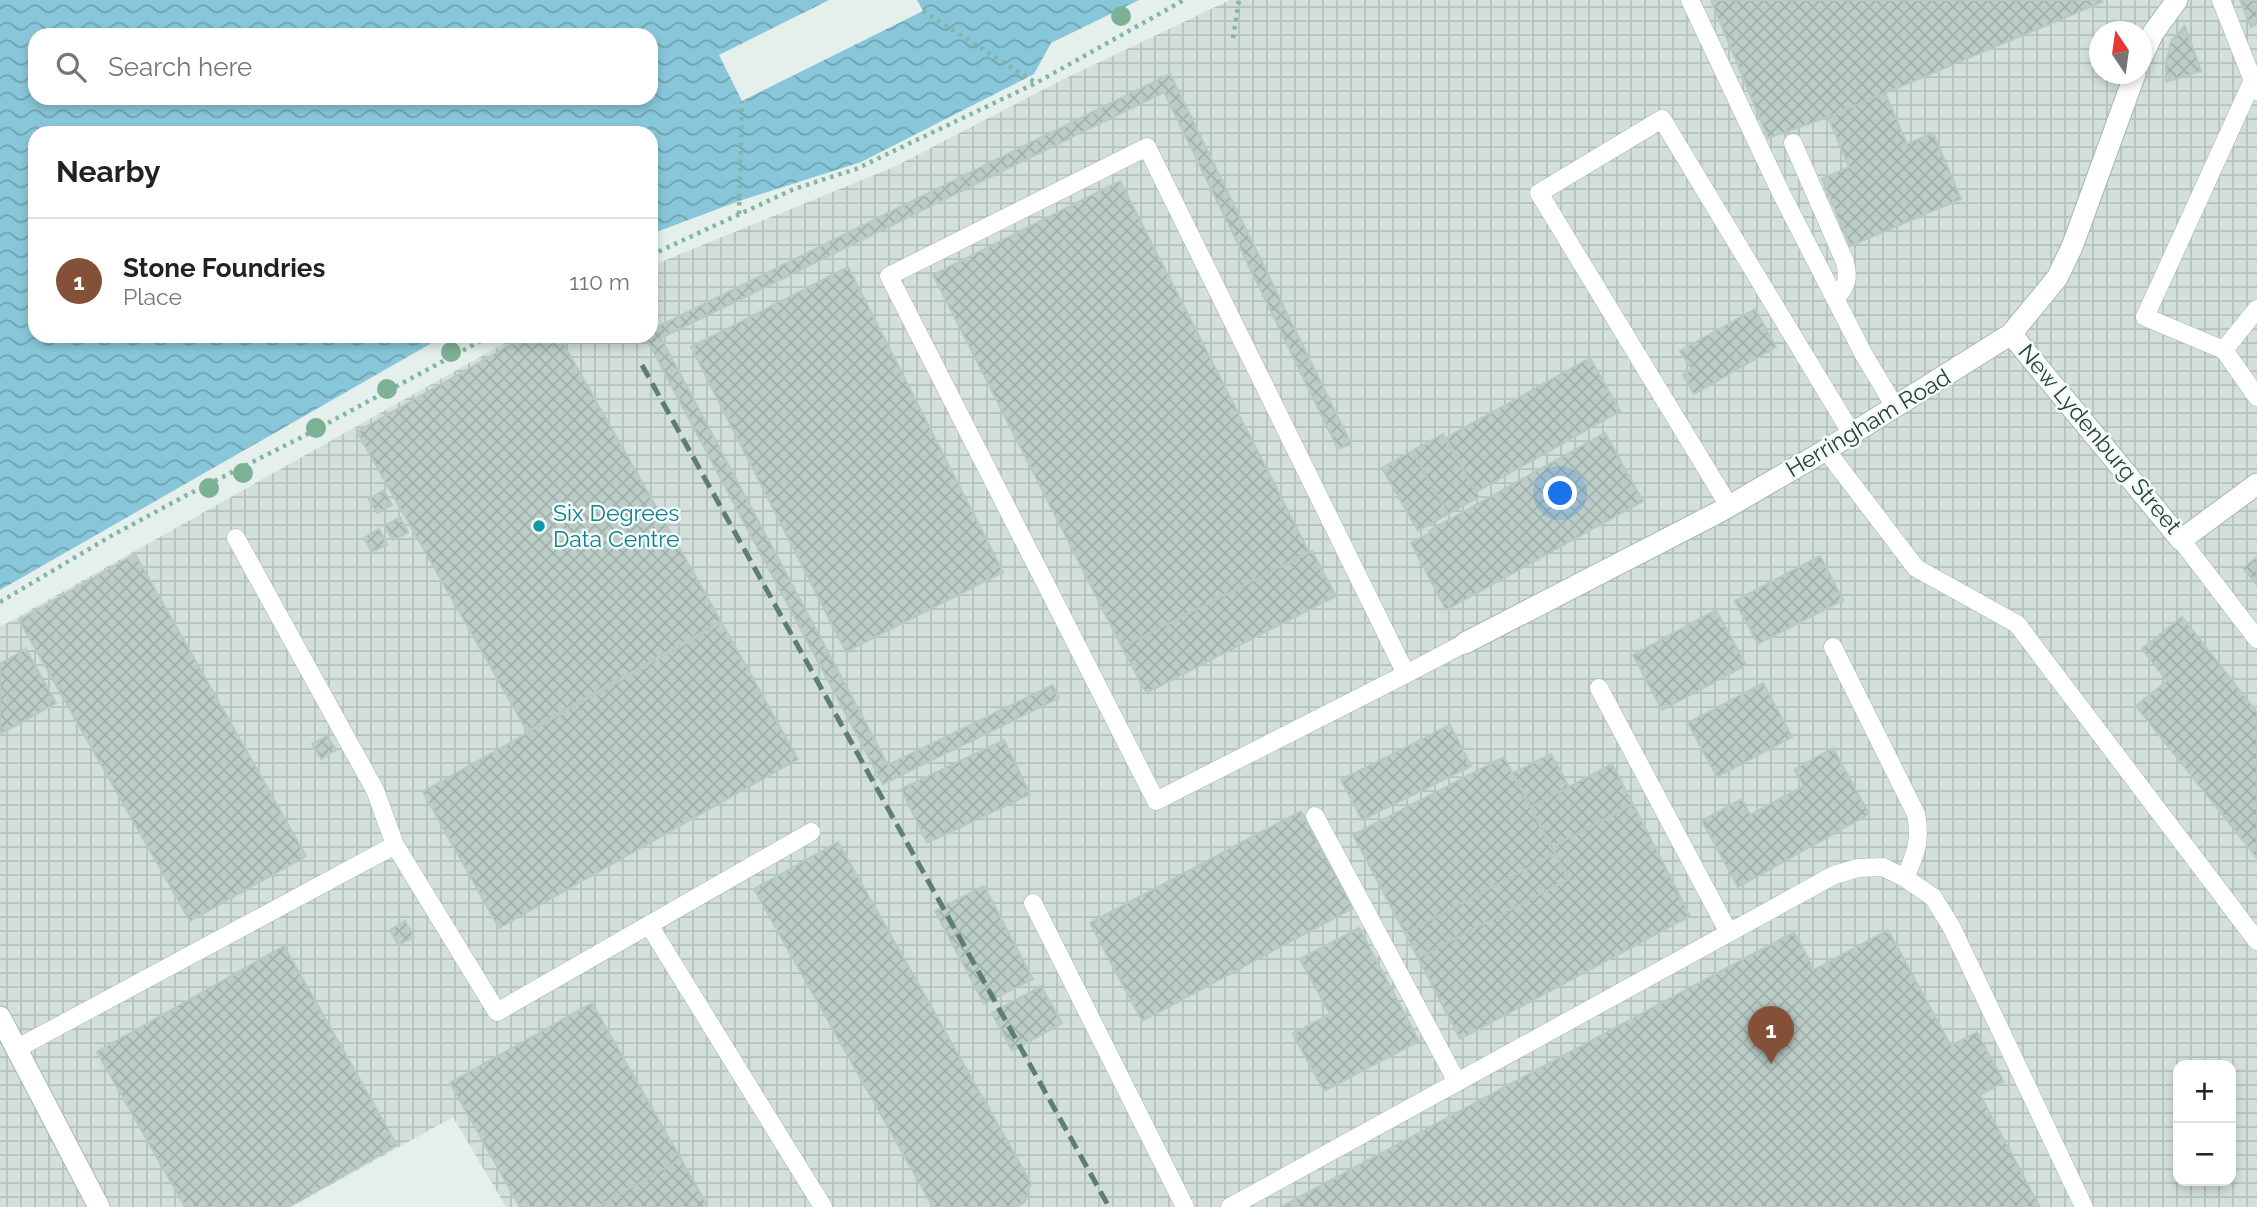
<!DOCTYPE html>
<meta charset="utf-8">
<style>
:root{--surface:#fff;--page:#f6f6f6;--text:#222;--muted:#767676;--line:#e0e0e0;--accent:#855038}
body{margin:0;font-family:Raleway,sans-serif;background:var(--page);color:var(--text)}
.controls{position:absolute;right:21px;bottom:21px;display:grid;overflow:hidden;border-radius:14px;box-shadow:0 4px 10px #0003}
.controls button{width:63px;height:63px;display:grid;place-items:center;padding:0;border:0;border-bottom:2px solid var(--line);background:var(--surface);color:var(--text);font:35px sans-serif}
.compass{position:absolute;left:2089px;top:21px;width:63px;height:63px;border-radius:50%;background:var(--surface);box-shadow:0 4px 10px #0003;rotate:347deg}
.you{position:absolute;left:1561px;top:494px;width:24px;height:24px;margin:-18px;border:5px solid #fff;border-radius:50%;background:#1a73e8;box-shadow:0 0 0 10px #1a73e833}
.badge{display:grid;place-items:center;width:46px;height:46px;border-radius:50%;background:var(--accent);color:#fff;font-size:23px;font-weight:700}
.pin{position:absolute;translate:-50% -58px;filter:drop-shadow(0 2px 4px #0008)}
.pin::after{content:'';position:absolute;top:37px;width:24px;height:21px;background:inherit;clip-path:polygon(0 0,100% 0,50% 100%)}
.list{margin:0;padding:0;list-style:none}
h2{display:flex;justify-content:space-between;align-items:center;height:91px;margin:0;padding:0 28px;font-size:30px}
h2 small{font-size:23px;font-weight:400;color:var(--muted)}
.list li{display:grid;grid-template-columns:46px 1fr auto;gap:21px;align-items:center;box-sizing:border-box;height:126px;padding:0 28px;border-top:2px solid var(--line)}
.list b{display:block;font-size:26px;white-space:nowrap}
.list p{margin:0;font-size:23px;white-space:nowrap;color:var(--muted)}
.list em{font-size:23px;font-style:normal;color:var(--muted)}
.icon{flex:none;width:38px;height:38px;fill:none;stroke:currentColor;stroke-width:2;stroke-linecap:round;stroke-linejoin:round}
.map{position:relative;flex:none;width:2257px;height:1207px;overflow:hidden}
.search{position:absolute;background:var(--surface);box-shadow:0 4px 10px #0003;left:28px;top:28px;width:630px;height:77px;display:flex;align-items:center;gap:18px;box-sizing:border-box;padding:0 24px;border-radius:21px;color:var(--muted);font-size:26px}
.panel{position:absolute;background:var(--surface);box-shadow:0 4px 10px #0003;left:28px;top:126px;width:630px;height:217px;border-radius:21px}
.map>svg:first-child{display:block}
</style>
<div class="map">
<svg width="2257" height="1207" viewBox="0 0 2257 1207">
<defs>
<pattern id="industrial-grid" width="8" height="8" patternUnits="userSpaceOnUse" patternTransform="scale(1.75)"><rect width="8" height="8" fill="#d3dfda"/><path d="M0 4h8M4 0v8" fill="none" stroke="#b5c1bc"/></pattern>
<pattern id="water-waves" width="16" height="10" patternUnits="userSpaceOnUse" patternTransform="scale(1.75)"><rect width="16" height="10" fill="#88c7d9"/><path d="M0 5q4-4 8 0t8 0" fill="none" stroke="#6fa3b1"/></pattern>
<pattern id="building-cross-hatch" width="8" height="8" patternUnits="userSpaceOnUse" patternTransform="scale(1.75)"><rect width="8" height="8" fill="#bccdc7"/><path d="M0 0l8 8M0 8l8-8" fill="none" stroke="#a1b1ac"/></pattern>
</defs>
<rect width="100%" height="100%" fill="#e5efeb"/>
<path fill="url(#industrial-grid)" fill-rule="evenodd" d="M1230,0H2257V1207H506L453,1117L291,1207H0V627L517,336H651V266L894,167L1064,79ZM2100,32H2142V74H2100ZM2178,1065H2231V1181H2178Z"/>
<path fill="url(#water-waves)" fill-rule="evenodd" d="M0,0H1139L1051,43L1034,74L861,162L739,201L651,234V133H35V336H444L0,590ZM35,35H651V98H35Z"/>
<path fill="#e5efeb" d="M829,0H917L923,11L742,101L719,55Z"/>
<path fill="url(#building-cross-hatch)" stroke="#b6cac3" stroke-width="2" d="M1711,0H2102V2L1828,117L1768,138Z
M2240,0H2257V24L2251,27Z
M2185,26L2201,71L2166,82V63L2171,41Z
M1170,74L1351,444L1338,449L1164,92L661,338L888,765L1053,685L1059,698L883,784L645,336H651V330Z
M1885,93L1907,144L1933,133L1961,199L1850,246L1822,179L1849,167L1828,117Z
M1120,181L1309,552L1122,647L933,275Z
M848,267L1003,572L846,652L691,347Z
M1755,309L1776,347L1694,394L1683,375L1692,370L1680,351Z
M526,336H559L721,621L527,731L357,432Z
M1590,358L1620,411L1476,492L1446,438Z
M1605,433L1643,501L1446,610L1411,543L1430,533L1429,531Z
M1443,434L1479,497L1448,514L1412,451Z
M1412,451L1448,514L1418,531L1382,468Z
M384,490L392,505L377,513L369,499Z
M400,517L408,532L393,540L384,526Z
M379,529L387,544L372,552L364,538Z
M1312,551L1336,596L1146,693L1122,647Z
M135,554L306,856L190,921L19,620Z
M1820,556L1843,600L1758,644L1735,601Z
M2257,557V585L2243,568Z
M1716,610L1746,665L1662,710L1633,655Z
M2182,617L2257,712V858L2136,706L2167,681L2142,649Z
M722,623L798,759L499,928L423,792Z
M26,649L56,703L0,734V664Z
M1763,683L1792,737L1717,777L1688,723Z
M1450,725L1471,766L1362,820L1341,780Z
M327,736L336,750L321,759L312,744Z
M1004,740L1030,794L927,843L901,789Z
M1833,748L1869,814L1738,887L1702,821L1742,799L1750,815L1804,786L1794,770Z
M1551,754L1569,787L1531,807L1513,773Z
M1504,757L1555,854L1405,933L1353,835Z
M1612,764L1633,804L1552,847L1531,807Z
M1633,804L1690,916L1460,1039L1418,958L1569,879L1552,847Z
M1301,811L1353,908L1142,1021L1090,923Z
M838,842L1031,1183L1025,1202L1016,1207H933L754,889Z
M1555,854L1569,879L1418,958L1405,933Z
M984,886L1033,979L984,1004L935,911Z
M405,921L414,937L398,945L390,930Z
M1359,928L1419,1041L1324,1091L1293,1034L1330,1014L1300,959Z
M1888,930L1951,1046L1977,1032L2004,1082L1980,1095L2040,1207H1281L1794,932L1814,970Z
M284,946L397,1145L288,1207H185L97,1052Z
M1041,986L1062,1023L1012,1051L992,1013Z
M592,1003L681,1159L597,1207H520L450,1083Z
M681,1159L708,1207H597Z"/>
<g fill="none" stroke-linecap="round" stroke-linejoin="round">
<g stroke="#a6b8b3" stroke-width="19">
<path id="service" d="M1690,0L1781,193L1864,355L1895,407
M2221,0L2257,91
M1793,143L1845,262C1849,280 1847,284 1836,298
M2257,309L2224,350L2257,397
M2224,350L2145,317L2253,80
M1826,450L1916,568L2017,624L2257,941
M1729,506L1539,193L1662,119L1852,434
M236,538L375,790L395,845
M2181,540L2257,639
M1833,647L1916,814C1921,841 1916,853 1905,878
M1406,674L1156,801L889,276L1147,147L1406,674L1465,643
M1599,688L1729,933
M1315,816L1457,1082
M1033,903L1185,1207
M649,925L823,1207
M16,1049L395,845L497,1012L811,832
M1230,1207L1834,875L1858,868L1883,867L1905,878L1933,897L1952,928L2084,1207"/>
</g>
<g stroke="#a6b8b3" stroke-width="23">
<path id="minor" d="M2142,57L2153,33L2177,0
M2011,334L2181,540L2257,484
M1465,643L1719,512L1826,450L2011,334L2057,278L2072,247L2135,74
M0,1017L99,1207"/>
</g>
<path stroke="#82b6a9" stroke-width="4.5" stroke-dasharray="3.5 5" stroke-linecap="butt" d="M923,11L1036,83
M1233,38L1239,0
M739,214L742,101
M651,255L794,189L856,169L1036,83L1184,0
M0,602L111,536L185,496L300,438L490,336"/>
<use href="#service" stroke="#fff" stroke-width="18"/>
<use href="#minor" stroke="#fff" stroke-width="21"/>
<path stroke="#5c7e77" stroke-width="5" stroke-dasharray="14 7" stroke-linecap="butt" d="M642,365L1109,1207"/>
</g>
<g fill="#7cb195">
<circle cx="1121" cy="16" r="10"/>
<circle cx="451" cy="352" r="10"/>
<circle cx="387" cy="389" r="10"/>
<circle cx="316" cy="428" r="10"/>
<circle cx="243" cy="473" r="10"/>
<circle cx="209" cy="488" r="10"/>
</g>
<circle fill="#0f9aa8" stroke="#f6fbf9" stroke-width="2.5" cx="539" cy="526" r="7"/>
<g text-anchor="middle" stroke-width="5" stroke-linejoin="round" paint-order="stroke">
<g font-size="23" fill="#21433c" stroke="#f6fbf9">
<text transform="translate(1868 423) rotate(-31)" y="8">Herringham Road</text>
<text transform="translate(2100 439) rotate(50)" y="8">New Lydenburg Street</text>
</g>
<g font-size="23" fill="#0d838f" stroke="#f6fbf9" text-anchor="start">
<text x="553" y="521">Six Degrees<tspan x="553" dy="26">Data Centre</tspan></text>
</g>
</g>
</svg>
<div class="controls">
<button>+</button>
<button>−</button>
</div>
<svg class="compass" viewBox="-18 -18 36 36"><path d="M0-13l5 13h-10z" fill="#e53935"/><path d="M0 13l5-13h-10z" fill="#767676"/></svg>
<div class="you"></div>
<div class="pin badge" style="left:1771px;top:1064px">1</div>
<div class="search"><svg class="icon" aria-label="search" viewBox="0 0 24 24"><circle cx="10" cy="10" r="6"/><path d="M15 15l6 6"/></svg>Search here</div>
<section class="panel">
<h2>Nearby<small></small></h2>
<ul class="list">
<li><span class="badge">1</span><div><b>Stone Foundries</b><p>Place</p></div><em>110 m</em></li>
</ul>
</section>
</div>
